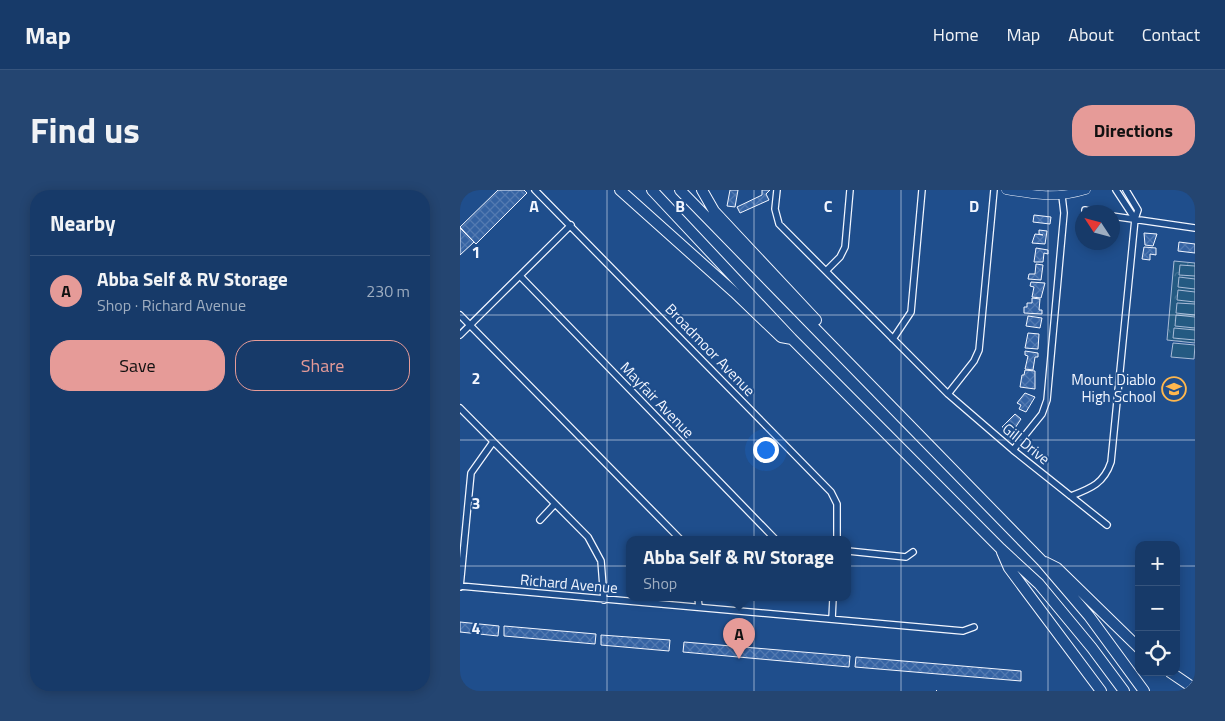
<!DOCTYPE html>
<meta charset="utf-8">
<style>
:root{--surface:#173a69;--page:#244571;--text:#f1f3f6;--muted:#9eadc0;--line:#36547d;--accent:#e69b98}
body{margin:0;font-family:"Titillium Web",sans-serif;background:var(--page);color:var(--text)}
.controls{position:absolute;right:15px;bottom:15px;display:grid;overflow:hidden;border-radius:10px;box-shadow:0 2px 12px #0003}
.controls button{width:45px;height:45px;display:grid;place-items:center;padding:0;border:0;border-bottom:1px solid var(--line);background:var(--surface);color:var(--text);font:25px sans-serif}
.compass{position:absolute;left:615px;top:15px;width:45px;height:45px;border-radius:50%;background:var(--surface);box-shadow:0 2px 12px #0003;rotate:306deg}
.you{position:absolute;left:305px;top:259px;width:18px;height:18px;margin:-12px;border:4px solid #fff;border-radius:50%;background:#1a73e8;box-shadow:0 0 0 8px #1a73e833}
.badge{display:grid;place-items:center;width:32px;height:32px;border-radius:50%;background:var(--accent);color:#111;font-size:16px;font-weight:700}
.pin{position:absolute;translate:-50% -41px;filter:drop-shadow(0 1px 2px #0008)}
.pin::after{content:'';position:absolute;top:26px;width:18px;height:15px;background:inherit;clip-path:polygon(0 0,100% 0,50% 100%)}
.popup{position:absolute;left:166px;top:346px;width:225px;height:65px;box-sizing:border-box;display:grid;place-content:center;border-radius:10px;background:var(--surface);filter:drop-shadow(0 1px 4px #0005);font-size:16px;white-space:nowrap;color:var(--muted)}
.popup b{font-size:19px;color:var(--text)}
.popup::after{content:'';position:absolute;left:50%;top:100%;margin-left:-10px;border:10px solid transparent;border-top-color:var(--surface)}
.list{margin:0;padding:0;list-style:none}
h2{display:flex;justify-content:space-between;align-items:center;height:65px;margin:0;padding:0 20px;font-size:21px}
h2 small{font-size:16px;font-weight:400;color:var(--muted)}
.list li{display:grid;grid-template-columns:32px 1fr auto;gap:15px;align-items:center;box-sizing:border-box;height:70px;padding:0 20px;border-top:1px solid var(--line)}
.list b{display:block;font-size:19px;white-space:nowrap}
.list p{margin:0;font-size:16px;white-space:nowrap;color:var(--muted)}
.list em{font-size:16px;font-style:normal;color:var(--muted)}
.actions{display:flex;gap:10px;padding:15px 20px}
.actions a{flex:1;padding:11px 0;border:1px solid var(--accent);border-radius:20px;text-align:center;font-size:18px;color:var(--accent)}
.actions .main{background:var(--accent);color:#111}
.icon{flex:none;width:28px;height:28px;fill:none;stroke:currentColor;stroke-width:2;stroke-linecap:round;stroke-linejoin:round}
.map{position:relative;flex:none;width:735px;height:501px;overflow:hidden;border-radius:20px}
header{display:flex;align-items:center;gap:30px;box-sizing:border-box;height:70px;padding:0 25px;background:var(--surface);border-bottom:1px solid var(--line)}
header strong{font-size:24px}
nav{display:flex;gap:28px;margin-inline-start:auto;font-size:18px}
.intro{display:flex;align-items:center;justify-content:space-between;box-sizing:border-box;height:120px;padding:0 30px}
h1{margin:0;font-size:35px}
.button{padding:12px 22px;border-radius:20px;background:var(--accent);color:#111;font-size:18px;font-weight:700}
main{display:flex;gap:30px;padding:0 30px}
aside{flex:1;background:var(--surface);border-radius:20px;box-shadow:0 2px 12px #0003}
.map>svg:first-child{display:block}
</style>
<header>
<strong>Map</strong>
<nav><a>Home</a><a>Map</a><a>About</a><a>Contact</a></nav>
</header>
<div class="intro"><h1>Find us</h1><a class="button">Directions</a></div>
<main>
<aside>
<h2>Nearby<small></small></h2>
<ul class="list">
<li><span class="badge">A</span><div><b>Abba Self &amp; RV Storage</b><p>Shop · Richard Avenue</p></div><em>230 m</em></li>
</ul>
<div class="actions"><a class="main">Save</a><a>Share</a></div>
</aside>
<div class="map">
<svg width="735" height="501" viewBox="0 0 735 501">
<defs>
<pattern id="park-crowns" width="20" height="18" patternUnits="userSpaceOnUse" patternTransform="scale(1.25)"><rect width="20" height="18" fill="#245a82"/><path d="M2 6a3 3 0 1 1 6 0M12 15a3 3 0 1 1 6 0" fill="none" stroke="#447295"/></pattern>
<pattern id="building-cross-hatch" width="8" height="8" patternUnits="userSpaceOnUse" patternTransform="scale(1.25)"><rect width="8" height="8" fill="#3563a3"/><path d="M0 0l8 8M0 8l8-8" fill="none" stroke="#537ab1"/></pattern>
</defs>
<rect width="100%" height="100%" fill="#1f4e8c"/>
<path fill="url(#park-crowns)" stroke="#a8bbd7" d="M714,71L735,73V153L707,150Z"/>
<path fill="#245a82" stroke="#a8bbd7" d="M720,75L735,76V86L719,85Z
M719,87L735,89V99L718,97Z
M718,100L735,102V112L717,110Z
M717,113L735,114V125L716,123Z
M716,125L735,127V138L715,136Z
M714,138L735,140V150L713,148Z
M713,153L735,155L734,169L711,167Z"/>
<path fill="url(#building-cross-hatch)" stroke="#f2f6ff" d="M38,0H64L67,3L16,54L0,37Z
M270,0H278L275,17L267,16Z
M302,0H310L306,4L309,10L280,23L277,17L302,5Z
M574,25L591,27L590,34L573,32Z
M0,38L14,52L0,65Z
M579,40L587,41L585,54L572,53L575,44L583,45L579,44Z
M684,43L697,44L693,56L685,55Z
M719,52L735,54V63L718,61Z
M684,57L696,58V65L690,64V70L682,69Z
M576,58L588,60V64L584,63L583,72H574Z
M576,74L583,75L581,90L568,89L569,84H575Z
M571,92L585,93L581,108L572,107L574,97L570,96Z
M572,108L580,109L579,120H582V124L564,123V117H567V113H572Z
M568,126L582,128L580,138L566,136Z
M568,143L579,144L578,159L565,158Z
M565,161L578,163V167H575L573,180L565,179L568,166L565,165Z
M565,180L575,181V199L560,197L562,185H564Z
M565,203L575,207L566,222L559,219L561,215L557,213Z
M555,224L561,229L551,244L542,237Z
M0,432L39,436L38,446L0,442Z
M44,436L136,444L135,454L44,446Z
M141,445L210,450L209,461L141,455Z
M224,452L390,466L389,477L223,462Z
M396,467L561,481V491L395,477Z"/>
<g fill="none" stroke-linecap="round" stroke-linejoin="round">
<g stroke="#f2f6ff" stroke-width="8">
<path id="street" d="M75,0L371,302L377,314V350
M317,0L315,19L319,34L488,204L553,260L647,335
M656,0L675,29
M625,20L636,22
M652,26L735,38
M366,81L380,67L385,57L390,0
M60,86L316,350
M0,125L221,350
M0,145L111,35
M433,149L451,122L462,0
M488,204L514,171L519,160L534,0
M0,218L128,347L141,371L144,410
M553,260L582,224L587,210L604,23L602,6
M611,306C632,298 644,293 651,272L675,29L678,20L666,0
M80,330L94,315
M388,361L446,367L453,362
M0,396L503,441L514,437
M0,397L11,283L33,252
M238,408L239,417
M372,429L373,408"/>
</g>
<g stroke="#f2f6ff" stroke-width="9">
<path id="secondary" d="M546,0C574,5 597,9 626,0"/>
</g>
<g stroke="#f2f6ff" stroke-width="12">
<path id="highway" d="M160,0L274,102L321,147L332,149
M192,0L332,149L541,359L579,394L632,458L664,501
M220,0L582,371L629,426L684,501
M242,0L254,21L356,130
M542,362L549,378L641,501
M585,372L597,378L679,458
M710,482L735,499"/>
</g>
<use href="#street" stroke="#1f4e8c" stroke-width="5.5"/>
<use href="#secondary" stroke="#1f4e8c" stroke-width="8"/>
<use href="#highway" stroke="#1f4e8c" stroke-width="10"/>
<path stroke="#f2f6ff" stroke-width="1" stroke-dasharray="6 2.5" stroke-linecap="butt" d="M476,501L477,500"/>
</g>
<path fill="none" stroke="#f2f6ff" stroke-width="1" stroke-opacity="0.55" d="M147,0V501M294,0V501M441,0V501M588,0V501M0,125H735M0,250H735M0,376H679M716,376H735"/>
<defs>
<g id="school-ring" transform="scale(1.25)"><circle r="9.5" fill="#1f4e8c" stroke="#ffb74d" stroke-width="1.5"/><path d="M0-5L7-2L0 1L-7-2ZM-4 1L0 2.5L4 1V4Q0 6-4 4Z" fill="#ffb74d"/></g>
</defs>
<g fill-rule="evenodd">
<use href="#school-ring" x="714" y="199"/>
</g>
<g text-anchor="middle" stroke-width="4" stroke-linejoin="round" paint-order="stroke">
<g font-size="15" fill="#f2f6ff" stroke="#1f4e8c">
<text transform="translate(250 160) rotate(46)" y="5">Broadmoor Avenue</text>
<text transform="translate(197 210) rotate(46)" y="5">Mayfair Avenue</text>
<text transform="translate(566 254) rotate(39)" y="5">Gill Drive</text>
<text transform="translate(109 394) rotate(5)" y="5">Richard Avenue</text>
</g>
<g font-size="15" fill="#f2f6ff" stroke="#1f4e8c" text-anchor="end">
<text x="696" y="195">Mount Diablo<tspan x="696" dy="17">High School</tspan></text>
</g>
</g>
<g font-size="16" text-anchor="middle" font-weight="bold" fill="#f2f6ff" stroke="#1f4e8c" stroke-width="4" stroke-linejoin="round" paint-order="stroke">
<text x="74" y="22">A</text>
<text x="220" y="22">B</text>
<text x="368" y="22">C</text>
<text x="514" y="22">D</text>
<text x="16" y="68">1</text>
<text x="16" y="194">2</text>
<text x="16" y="319">3</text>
<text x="16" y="444">4</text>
</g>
</svg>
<div class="controls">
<button>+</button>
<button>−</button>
<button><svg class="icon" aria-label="locate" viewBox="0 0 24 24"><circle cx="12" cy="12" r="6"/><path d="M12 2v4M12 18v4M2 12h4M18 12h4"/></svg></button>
</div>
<svg class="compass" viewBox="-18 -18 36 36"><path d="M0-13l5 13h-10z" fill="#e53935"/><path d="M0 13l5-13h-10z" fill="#9eadc0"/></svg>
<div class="you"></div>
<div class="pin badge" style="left:279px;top:469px">A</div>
<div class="popup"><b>Abba Self &amp; RV Storage</b>Shop</div>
</div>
</main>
